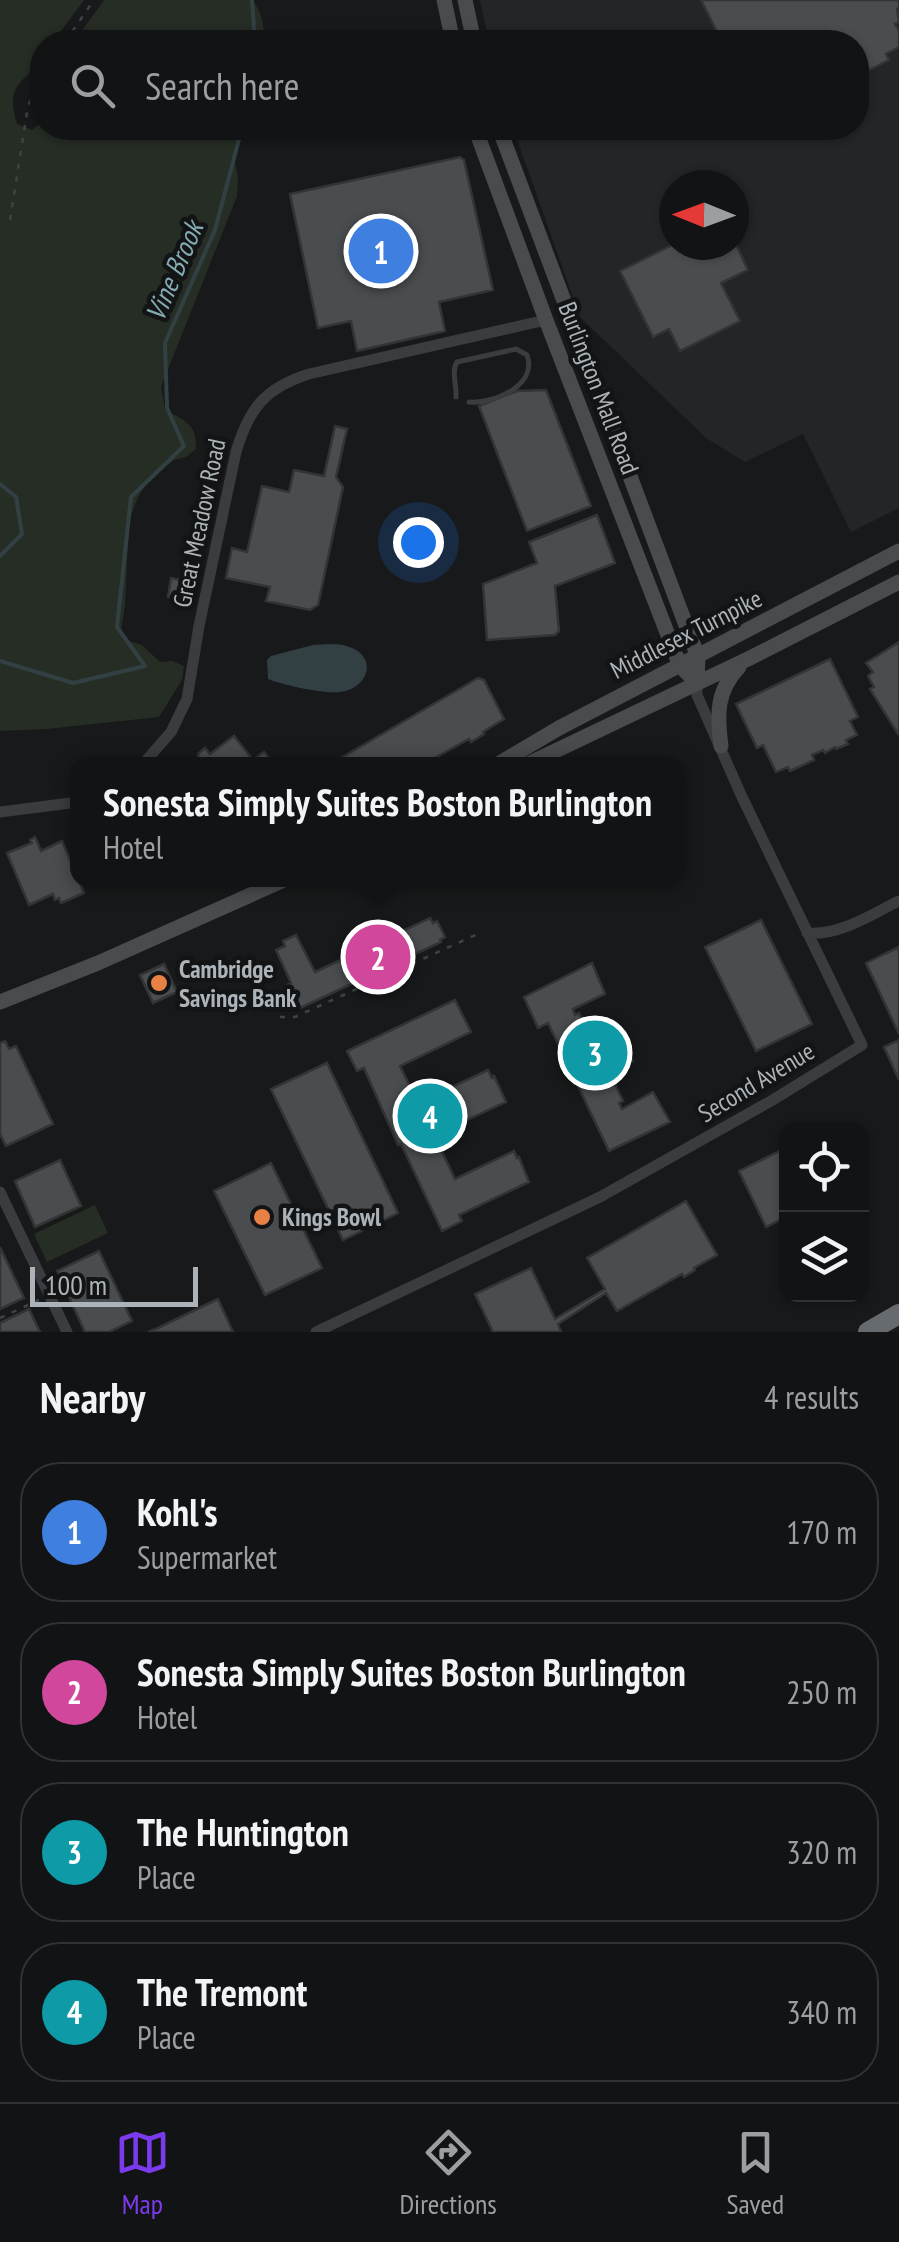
<!DOCTYPE html>
<style>
:root{--surface:#121314;--page:#1b1c1d;--text:#f1f3f6;--muted:#9c9ea0;--line:#313234;--accent:#7c3aed}
body{margin:0;font-family:"PT Sans Narrow",sans-serif;background:var(--page);color:var(--text)}
.controls{position:absolute;right:30px;bottom:30px;display:grid;overflow:hidden;border-radius:20px;box-shadow:0 2px 8px #0004}
.controls button{width:90px;height:90px;display:grid;place-items:center;padding:0;border:0;border-bottom:2px solid var(--line);background:var(--surface);color:var(--text);font:50px sans-serif}
.compass{position:absolute;left:659px;top:170px;width:90px;height:90px;border-radius:50%;background:var(--surface);box-shadow:0 2px 8px #0004;rotate:271deg}
.scale{position:absolute;left:30px;bottom:25px;width:168px;box-sizing:border-box;padding-left:10px;border:5px solid #acb4b9;border-top:0;font-size:28px;line-height:35px;white-space:nowrap;color:#acb4b9;-webkit-text-stroke:8px #131415;paint-order:stroke}
.you{position:absolute;left:418px;top:542px;width:35px;height:35px;margin:-25px;border:8px solid #fff;border-radius:50%;background:#1a73e8;box-shadow:0 0 0 15px #1a73e833}
.badge{display:grid;place-items:center;width:65px;height:65px;border-radius:50%;background:var(--accent);color:#fff;font-size:32px;font-weight:700}
.pin{position:absolute;translate:-50% -50%;border:5px solid #fff;box-shadow:0 2px 10px #0006}
.popup{position:absolute;left:70px;top:757px;width:615px;height:130px;box-sizing:border-box;display:grid;place-content:center;border-radius:20px;background:var(--surface);filter:drop-shadow(0 2px 8px #0005);font-size:32px;white-space:nowrap;color:var(--muted)}
.popup b{font-size:38px;color:var(--text)}
.popup::after{content:'';position:absolute;left:50%;top:100%;margin-left:-20px;border:20px solid transparent;border-top-color:var(--surface)}
.list{margin:0;padding:0;list-style:none}
h2{display:flex;justify-content:space-between;align-items:center;height:130px;margin:0;padding:0 40px;font-size:42px}
h2 small{font-size:32px;font-weight:400;color:var(--muted)}
.list li{display:grid;grid-template-columns:65px 1fr auto;gap:30px;align-items:center;box-sizing:border-box;height:140px;margin:0 20px 20px;padding:0 20px;border:2px solid var(--line);border-radius:40px}
.list b{display:block;font-size:38px;white-space:nowrap}
.list p{margin:0;font-size:32px;white-space:nowrap;color:var(--muted)}
.list em{font-size:32px;font-style:normal;color:var(--muted)}
.icon{flex:none;width:55px;height:55px;fill:none;stroke:currentColor;stroke-width:2;stroke-linecap:round;stroke-linejoin:round}
.map{position:relative;flex:none;width:899px;height:1332px;overflow:hidden}
.search{position:absolute;background:var(--surface);box-shadow:0 2px 8px #0004;left:30px;right:30px;top:30px;height:110px;display:flex;align-items:center;gap:25px;box-sizing:border-box;padding:0 35px;border-radius:40px;color:var(--muted);font-size:38px}
.sheet{height:770px;background:var(--surface)}
nav{display:flex;justify-content:space-around;align-items:center;box-sizing:border-box;height:140px;border-top:2px solid var(--line);background:var(--surface);font-size:28px;color:var(--muted)}
nav a{display:grid;justify-items:center;gap:5px}
nav .on{color:var(--accent)}
.map>svg:first-child{display:block}
</style>
<div class="map">
<svg width="899" height="1332" viewBox="0 0 899 1332">
<rect width="100%" height="100%" fill="#18191a"/>
<path fill="#242527" fill-rule="evenodd" d="M480,0H899V508L851,532L803,434L745,462L706,438L580,317L513,128H856V42H489ZM674,185H734V245H674Z"/>
<path fill="#262d25" d="M0,0H84L53,42H42C42,85 0,71 17,124L32,130L42,122V128H244L234,158L238,177L237,196L161,387L165,409C185,422 197,423 196,449L186,457L174,460L160,471L147,483L138,497L129,521L125,606L121,630L129,641L142,645L160,662L172,661L184,666L182,680L159,717L47,729L0,731Z
M104,0H252C262,11 265,28 263,42H74Z
M95,1205L108,1233L47,1262L34,1234Z"/>
<path fill="#324043" d="M313,645C323,645 336,643 346,646C378,654 371,688 340,692C325,694 282,685 268,679L267,660L271,656Z"/>
<g fill="none" stroke-linecap="round" stroke-linejoin="round">
<path stroke="#324043" stroke-width="4" d="M252,0L255,42
M0,484L16,497L22,534L0,556
M0,661L73,683L145,666L117,627L131,497L184,446L167,408L165,343L215,230L242,128"/>
</g>
<path fill="#4a4d4f" stroke="#333436" stroke-width="2.5" d="M701,0H899V8L897,9L899,22L895,24L899,31V47L886,54L889,60L869,70L866,64L856,69V42H722Z
M460,157L464,160L493,290L439,302L445,331L357,351L351,321L318,328L290,194Z
M734,240L748,270L721,283L740,321L680,351L669,329L653,337L620,271L674,244L734,245Z
M546,390L591,506L527,531L479,406L517,391Z
M335,426L347,429L336,477L343,487L318,605L310,610L266,601L270,587L226,578L232,548L247,552L262,486L289,492L294,470L324,476Z
M597,515L615,563L555,586L559,631L555,635L487,640L483,584L537,563L529,542Z
M171,578L192,582L189,600L168,597Z
M899,642V734H898L870,689L874,687L868,676L873,672L866,663Z
M830,659L858,717L850,721L857,735L846,740L848,744L836,749L835,747L825,753L823,750L812,755L814,760L790,771L788,767L776,772L763,745L757,748L736,704Z
M478,678L484,680L504,719L483,732L484,734L471,742L469,739L424,764H338L336,761Z
M234,736L253,760L264,752L272,762L269,764H199L202,762L198,757L199,753L205,748L210,754Z
M35,837L41,851L62,841L84,893L61,903L59,898L55,900L53,894L29,905L7,853L32,843L30,840Z
M430,918L433,923L437,921L445,937L440,940L441,942L298,1009L287,985L291,983L276,950L285,946L283,941L296,935L315,972Z
M761,920L812,1024L756,1051L705,947Z
M899,947V1034L866,963Z
M592,963L605,994L573,1009L575,1015L579,1013L592,1038L588,1040L591,1045L599,1041L598,1038L615,1029L623,1045L625,1044L633,1061L614,1071L613,1068L604,1072L607,1078L611,1076L623,1101L619,1103L622,1109L653,1092L670,1122L609,1151L548,1023L538,1028L524,997Z
M164,964L177,992L153,1003L140,975Z
M455,1000L471,1032L400,1066L418,1103L488,1070L492,1078L494,1076L506,1102L434,1135L455,1179L514,1151L517,1158L519,1157L529,1182L459,1215L462,1221L442,1231L401,1144L398,1145L364,1068L357,1071L347,1051Z
M899,1040V1080L884,1047Z
M5,1041L9,1049L16,1046L53,1124L6,1146L0,1134V1043Z
M327,1063L398,1213L343,1240L271,1089Z
M786,1148V1217L766,1227L739,1171Z
M60,1160L81,1206L35,1227L15,1181Z
M271,1163L322,1268L265,1295L214,1191Z
M686,1201L717,1255L694,1268L695,1270L684,1277L682,1274L617,1311L606,1293L558,1324L561,1332H493L475,1294L531,1268L555,1319L605,1289L587,1258Z
M0,1247L24,1298L0,1309Z
M99,1251L132,1321L109,1332H85L57,1271Z
M218,1299L233,1332H148L158,1328Z
M29,1309L40,1332H0V1323Z"/>
<g fill="none" stroke-linecap="round" stroke-linejoin="round">
<path stroke="#404346" stroke-width="2.5" stroke-dasharray="5 8" stroke-linecap="butt" d="M65,42L94,0
M10,220L28,106L42,76
M280,1017H295L482,932
M0,1318L39,1300"/>
<path stroke="#3a3c3f" stroke-width="5" d="M456,397C457,386 451,371 457,362L516,349L527,355C538,385 494,404 469,402"/>
<path stroke="#3a3c3f" stroke-width="11" d="M143,764L171,732L187,699L199,626L236,452C249,408 265,388 309,374L546,320
M0,812L78,802
M807,933C839,936 870,915 899,901
M0,1192L67,1332
M316,1332L600,1197L771,1101L862,1045L742,797L697,695V683"/>
<path stroke="#484c4f" stroke-width="15" d="M444,0L453,42
M465,0L474,42
M475,128L546,320L680,666L697,683
M499,128L698,657L697,683
M721,746C717,715 716,691 739,667
M498,764L559,728L899,551
M528,764L750,658L899,582
M0,1002L98,963L284,880"/>
<path stroke="#666b70" stroke-width="20" d="M868,1332L899,1314"/>
</g>
<g fill="#e78144" stroke="#131415" stroke-width="4">
<circle cx="159" cy="983" r="10"/>
<circle cx="262" cy="1217" r="10"/>
</g>
<g text-anchor="middle" stroke-width="9" stroke-linejoin="round" paint-order="stroke">
<g font-size="25" fill="#acb4b9" stroke="#131415">
<text transform="translate(599 388) rotate(69)" y="9">Burlington Mall Road</text>
<text transform="translate(199 523) rotate(-78)" y="9">Great Meadow Road</text>
<text transform="translate(686 634) rotate(-27)" y="9">Middlesex Turnpike</text>
<text transform="translate(756 1082) rotate(-31)" y="9">Second Avenue</text>
</g>
<g font-size="25" font-weight="bold" fill="#acb4b9" stroke="#131415" text-anchor="start">
<text x="179" y="978">Cambridge<tspan x="179" dy="29">Savings Bank</tspan></text>
<text x="282" y="1226">Kings Bowl</text>
</g>
<g font-size="28" font-style="italic" fill="#85aab2" stroke="#131415">
<text transform="translate(174 271) rotate(-67)" y="10">Vine Brook</text>
</g>
</g>
</svg>
<div class="controls">
<button><svg class="icon" aria-label="locate" viewBox="0 0 24 24"><circle cx="12" cy="12" r="6"/><path d="M12 2v4M12 18v4M2 12h4M18 12h4"/></svg></button>
<button><svg class="icon" aria-label="layers" viewBox="0 0 24 24"><path d="M12 4l9 5-9 5-9-5zM3 14l9 5 9-5"/></svg></button>
</div>
<svg class="compass" viewBox="-18 -18 36 36"><path d="M0-13l5 13h-10z" fill="#e53935"/><path d="M0 13l5-13h-10z" fill="#9c9ea0"/></svg>
<div class="scale">100 m</div>
<div class="you"></div>
<div class="pin badge" style="left:381px;top:251px;background:#3f7fe0">1</div>
<div class="pin badge" style="left:378px;top:957px;background:#d1479c">2</div>
<div class="popup"><b>Sonesta Simply Suites Boston Burlington</b>Hotel</div>
<div class="pin badge" style="left:595px;top:1053px;background:#0f9aa8">3</div>
<div class="pin badge" style="left:430px;top:1116px;background:#0f9aa8">4</div>
<div class="search"><svg class="icon" aria-label="search" viewBox="0 0 24 24"><circle cx="10" cy="10" r="6"/><path d="M15 15l6 6"/></svg>Search here</div>
</div>
<section class="sheet">
<h2>Nearby<small>4 results</small></h2>
<ul class="list">
<li><span class="badge" style="background:#3f7fe0">1</span><div><b>Kohl's</b><p>Supermarket</p></div><em>170 m</em></li>
<li><span class="badge" style="background:#d1479c">2</span><div><b>Sonesta Simply Suites Boston Burlington</b><p>Hotel</p></div><em>250 m</em></li>
<li><span class="badge" style="background:#0f9aa8">3</span><div><b>The Huntington</b><p>Place</p></div><em>320 m</em></li>
<li><span class="badge" style="background:#0f9aa8">4</span><div><b>The Tremont</b><p>Place</p></div><em>340 m</em></li>
</ul>
</section>
<nav>
<a class="on"><svg class="icon" aria-label="map" viewBox="0 0 24 24"><path d="M3 6l6-2 6 2 6-2v14l-6 2-6-2-6 2zM9 4v14M15 6v14"/></svg>Map</a>
<a><svg class="icon" aria-label="directions" viewBox="0 0 24 24"><path d="M12 3l9 9-9 9-9-9zM9 14v-3h6M13 9l2 2-2 2"/></svg>Directions</a>
<a><svg class="icon" aria-label="saved" viewBox="0 0 24 24"><path d="M7 4h10v16l-5-4-5 4z"/></svg>Saved</a>
</nav>
